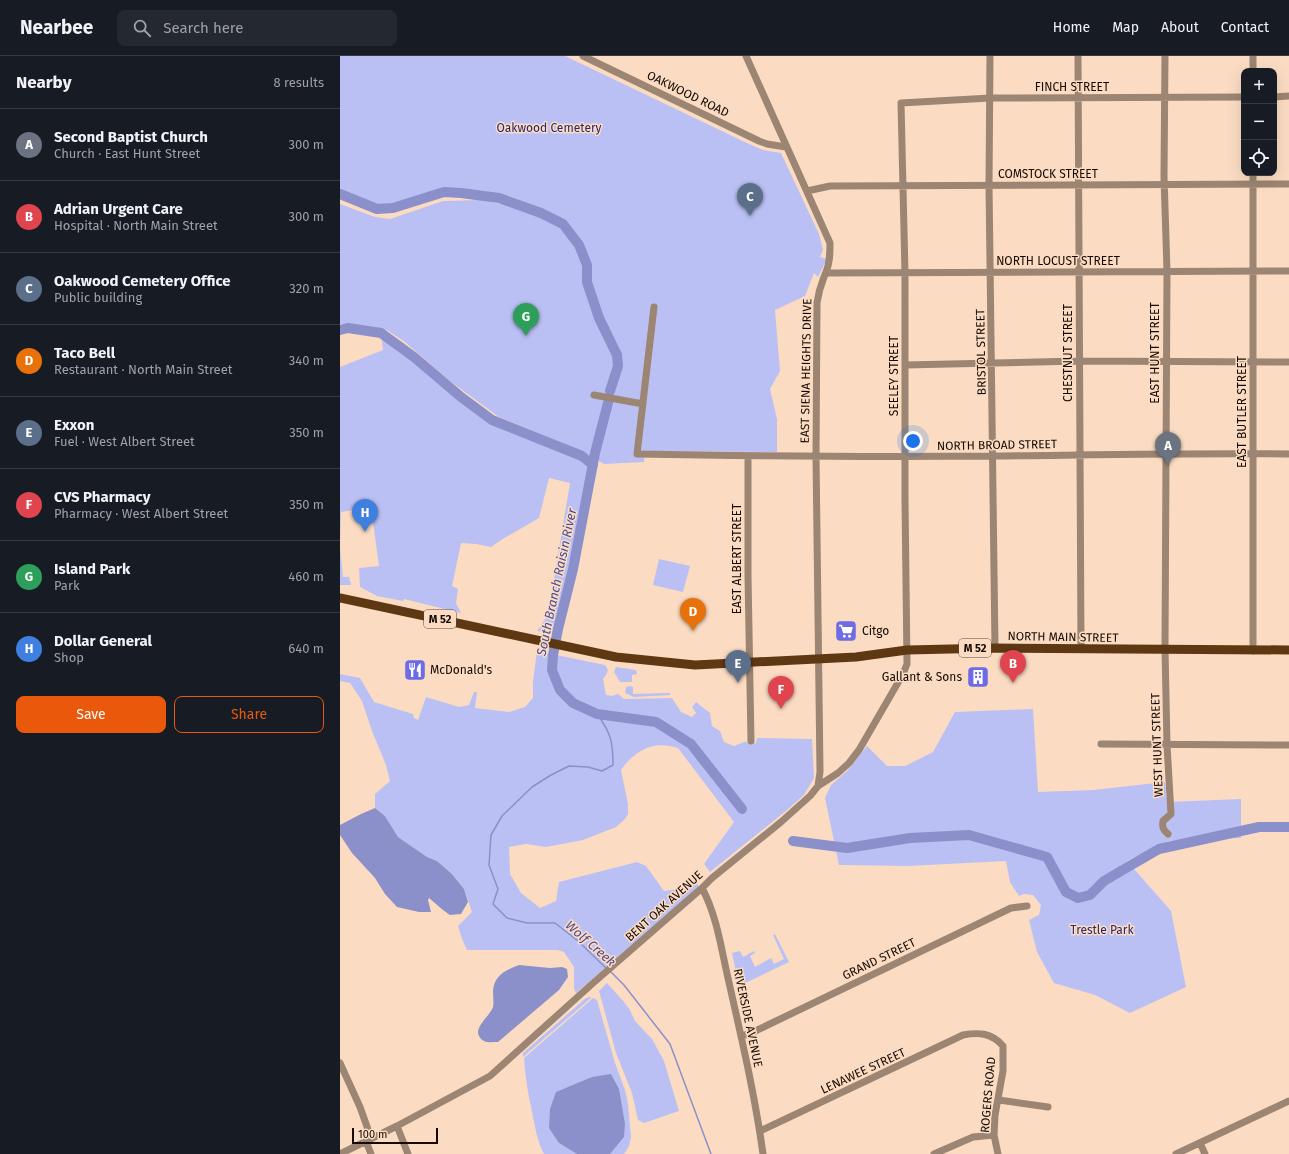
<!DOCTYPE html>
<meta charset="utf-8">
<style>
:root{--surface:#171b24;--page:#242831;--text:#f1f3f6;--muted:#9ea1a6;--line:#363941;--accent:#ea580c}
body{margin:0;font-family:"Fira Sans",sans-serif;background:var(--page);color:var(--text)}
.controls{position:absolute;right:12px;top:12px;display:grid;overflow:hidden;border-radius:8px;box-shadow:0 4px 16px #0002}
.controls button{width:36px;height:36px;display:grid;place-items:center;padding:0;border:0;border-bottom:1px solid var(--line);background:var(--surface);color:var(--text);font:20px sans-serif}
.scale{position:absolute;left:12px;bottom:10px;width:86px;box-sizing:border-box;padding-left:4px;border:2px solid #140a03;border-top:0;font-size:11px;line-height:14px;white-space:nowrap;color:#140a03;-webkit-text-stroke:3px #fbdcc3;paint-order:stroke}
.you{position:absolute;left:573px;top:385px;width:14px;height:14px;margin:-10px;border:3px solid #fff;border-radius:50%;background:#1a73e8;box-shadow:0 0 0 6px #1a73e833}
.badge{display:grid;place-items:center;width:26px;height:26px;border-radius:50%;background:var(--accent);color:#fff;font-size:13px;font-weight:700}
.pin{position:absolute;translate:-50% -33px;filter:drop-shadow(0 1px 2px #0008)}
.pin::after{content:'';position:absolute;top:21px;width:14px;height:12px;background:inherit;clip-path:polygon(0 0,100% 0,50% 100%)}
.list{margin:0;padding:0;list-style:none}
h2{display:flex;justify-content:space-between;align-items:center;height:52px;margin:0;padding:0 16px;font-size:17px}
h2 small{font-size:13px;font-weight:400;color:var(--muted)}
.list li{display:grid;grid-template-columns:26px 1fr auto;gap:12px;align-items:center;box-sizing:border-box;height:72px;padding:0 16px;border-top:1px solid var(--line)}
.list b{display:block;font-size:15px;white-space:nowrap}
.list p{margin:0;font-size:13px;white-space:nowrap;color:var(--muted)}
.list em{font-size:13px;font-style:normal;color:var(--muted)}
.actions{display:flex;gap:8px;padding:12px 16px}
.actions a{flex:1;padding:9px 0;border:1px solid var(--accent);border-radius:8px;text-align:center;font-size:14px;color:var(--accent)}
.actions .main{background:var(--accent);color:#fff}
.icon{flex:none;width:22px;height:22px;fill:none;stroke:currentColor;stroke-width:2;stroke-linecap:round;stroke-linejoin:round}
.map{position:relative;flex:none;width:949px;height:1098px;overflow:hidden}
header{display:flex;align-items:center;gap:24px;box-sizing:border-box;height:56px;padding:0 20px;background:var(--surface);border-bottom:1px solid var(--line)}
header strong{font-size:19px}
nav{display:flex;gap:22px;margin-inline-start:auto;font-size:14px}
.search{width:280px;height:36px;background:var(--page);display:flex;align-items:center;gap:10px;box-sizing:border-box;padding:0 14px;border-radius:8px;color:var(--muted);font-size:15px}
main{display:flex}
aside{flex:1;background:var(--surface)}
.map>svg:first-child{display:block}
</style>
<header>
<strong>Nearbee</strong>
<div class="search"><svg class="icon" aria-label="search" viewBox="0 0 24 24"><circle cx="10" cy="10" r="6"/><path d="M15 15l6 6"/></svg>Search here</div>
<nav><a>Home</a><a>Map</a><a>About</a><a>Contact</a></nav>
</header>
<main>
<aside>
<h2>Nearby<small>8 results</small></h2>
<ul class="list">
<li><span class="badge" style="background:#6b7280">A</span><div><b>Second Baptist Church</b><p>Church · East Hunt Street</p></div><em>300 m</em></li>
<li><span class="badge" style="background:#e0444e">B</span><div><b>Adrian Urgent Care</b><p>Hospital · North Main Street</p></div><em>300 m</em></li>
<li><span class="badge" style="background:#5c6f8a">C</span><div><b>Oakwood Cemetery Office</b><p>Public building</p></div><em>320 m</em></li>
<li><span class="badge" style="background:#e8710a">D</span><div><b>Taco Bell</b><p>Restaurant · North Main Street</p></div><em>340 m</em></li>
<li><span class="badge" style="background:#5c6f8a">E</span><div><b>Exxon</b><p>Fuel · West Albert Street</p></div><em>350 m</em></li>
<li><span class="badge" style="background:#e0444e">F</span><div><b>CVS Pharmacy</b><p>Pharmacy · West Albert Street</p></div><em>350 m</em></li>
<li><span class="badge" style="background:#2e9e5b">G</span><div><b>Island Park</b><p>Park</p></div><em>460 m</em></li>
<li><span class="badge" style="background:#3f7fe0">H</span><div><b>Dollar General</b><p>Shop</p></div><em>640 m</em></li>
</ul>
<div class="actions"><a class="main">Save</a><a>Share</a></div>
</aside>
<div class="map">
<svg width="949" height="1098" viewBox="0 0 949 1098">
<rect width="100%" height="100%" fill="#fbdcc3"/>
<path fill="#bac0f4" d="M0,0H225L409,88L423,94L441,97L479,178L483,194L480,201L487,203L478,221L474,217L465,240L435,254L440,315L430,333L437,363V396L305,395L304,406L264,408L244,396L159,361L110,325L65,286L47,274L0,268V148L35,161L50,163L103,145L140,144L176,151L203,160L222,169L231,180L246,215L247,209L239,189L223,168L201,157L159,142L121,137L104,136L53,152L37,153L0,137Z
M41,277L74,301L121,341L152,364L242,400L253,409L233,513L217,579L197,575L208,559L230,427L209,422L199,462L161,484L151,491L136,488L121,487L112,530L118,533L116,547L121,557L64,543L63,545L37,540L20,531L19,512L39,510L31,451L1,456L0,491V311L43,294Z
M0,492L3,521H9L11,529H0Z
M319,503L350,510L343,536L313,529Z
M197,595L265,609L268,614L266,619L263,623L266,639L272,640L278,638L284,643L332,642L341,656L352,661L356,657L352,651L356,646L370,657L372,670L380,675L384,686L394,690L404,686L416,687L417,682L472,683L474,722L464,739L447,754L370,816L364,808L394,766L338,692C314,684 295,694 281,714L288,748V758L285,763L276,771L243,784L206,791L186,788L169,791L170,818L181,837L200,852L216,845L219,826L297,806L306,810L324,835C335,834 346,832 354,824L358,829V832L236,937L234,933V911L224,896L218,894H127L122,883L118,870L132,856L124,833L112,818L97,805L87,801L58,781L45,760L35,752V738L50,725L46,709L32,675L22,645L10,627L0,625V618L20,622L34,646L73,658L74,662L78,664L86,641L119,651L129,649L134,636H137L135,652L169,656L185,651L193,642V625Z
M276,611L296,614L297,618L292,619V626H280L274,616Z
M290,630L293,631V638L330,637V639L294,641L285,637L286,631Z
M693,653L698,736L753,734L825,726L827,746L901,743V782L829,785L787,805L831,855L846,931L790,957L755,939L714,927L697,896L689,864L699,859L701,849L693,839L684,838L679,840L670,826L666,805L568,810L499,809L485,742L491,729L507,715L527,690L547,710H565L593,696L615,656Z
M435,878L449,906L399,930L392,897L400,895L403,901L414,895L415,897L410,900L415,911L431,902L434,908L444,903L433,879Z
M267,927L284,946L290,954L295,965L312,983L324,1005L339,1055L304,1067L298,1064L292,1037L276,997L259,935Z
M251,941V942L183,1001V997L246,942Z
M253,942L257,944L275,1007L285,1034L288,1048L291,1081L289,1090L284,1098H270C286,1078 287,1077 281,1051L219,1087L237,1098H204C197,1085 195,1070 192,1056C188,1038 185,1020 184,1002Z"/>
<path fill="#8b90ca" d="M35,752L45,760L58,781L87,801L97,805L112,818L124,833L128,846L121,858L110,859L103,854L89,842L88,844L91,856H79L57,851L45,838L35,822L12,797L0,779V769L21,758Z
M179,909L210,912L222,911L227,913L228,921L219,934L158,986C151,986 143,988 139,980C134,971 150,960 153,951C154,946 153,940 153,935C154,919 166,914 179,909Z
M271,1018L279,1033L285,1068L284,1081L270,1098H237L219,1087L209,1072L210,1053L216,1036L252,1021Z"/>
<g fill="none" stroke-linecap="round" stroke-linejoin="round">
<path stroke="#8b90ca" stroke-width="1.5" d="M257,658C271,677 273,686 273,709L262,715L248,711L229,710L211,719L192,731L162,760L151,779L149,809L158,833L153,848L167,862L187,867H215L238,885L267,913
M270,915L284,929L330,988L371,1098"/>
<path stroke="#8b90ca" stroke-width="10" d="M0,138L37,153L53,152L104,136L121,137L159,142L201,157L223,168L239,189L247,209V226L259,262L277,299L278,310L270,335
M0,274L8,272L41,277L74,301L121,341L152,364L242,400L253,409
M268,347L255,397L233,513L218,573L213,599L212,614L220,634L233,647L257,658L316,666L351,688L402,753
M453,785L507,792L570,782L629,779L707,801L726,836L738,842L750,839L764,825L793,808L819,793L919,771H949"/>
<path stroke="#9c8572" stroke-width="7" d="M243,0L419,85L427,88L446,91
M406,0L490,187C490,197 490,207 486,216C481,229 479,232 477,247L476,400L480,716L478,730
M650,0L649,129L655,592
M738,0L741,593
M825,0L824,120L827,215L825,593L827,689L831,758L823,765C822,771 823,774 828,778
M913,0V15
M934,41L949,40
M467,135L490,130L949,128
M486,217L949,215
M314,251L297,398C415,400 533,401 651,400C750,399 850,397 949,398
M565,309L739,305L949,306
M254,339L303,348
M408,400V520L411,685
M913,595V117
M761,688L949,689
M362,832C377,860 381,892 388,922C401,980 415,1039 423,1098
M401,980L409,978L671,852L687,850
M0,1007L20,1051L31,1082
M659,1044L708,1051
M57,1070L68,1098
M420,1075L623,979C639,976 652,977 663,990V1015L655,1059L654,1079L658,1098
M26,1085L31,1098
M860,1087L865,1098
M0,1098L57,1070L150,1020L252,928L362,832L372,822L441,766L470,740L478,730L498,717L509,707L519,694L563,618L567,608L565,444V217L561,47L650,42L904,41
M594,1098L633,1081L654,1079
M836,1098L949,1045"/>
<path stroke="#5e3813" stroke-width="9" d="M0,542L276,601L355,609L516,601L567,594L655,592L949,594"/>
</g>
<defs>
<g id="supermarket-square" transform="scale(1.15)"><rect x="-9" y="-9" width="18" height="18" rx="4" fill="#6d6be5" stroke="#fbdcc3"/><path d="M-6-5.5h2.5l.6 2H6L4.5 2H-2.5L-4.4-4H-6ZM-1.5 3.2a1.3 1.3 0 1 0 .1 0ZM3 3.2a1.3 1.3 0 1 0 .1 0Z" fill="#fff"/></g>
<g id="restaurant-square" transform="scale(1.15)"><rect x="-9" y="-9" width="18" height="18" rx="4" fill="#6d6be5" stroke="#fbdcc3"/><path d="M-5-6h1v4h1v-4h1v4h1v-4h1v5L-1.5 .5V6h-2V.5L-5-1ZM5-6V6H3V1.5H1.5Q1.5-4 5-6Z" fill="#fff"/></g>
<g id="building-square" transform="scale(1.15)"><rect x="-9" y="-9" width="18" height="18" rx="4" fill="#6d6be5" stroke="#fbdcc3"/><path d="M-4-6H4V6H1V3H-1V6H-4ZM-2.5-4.3h1.7v1.8h-1.7ZM.8-4.3h1.7v1.8H.8ZM-2.5-1h1.7V.8h-1.7ZM.8-1h1.7V.8H.8Z" fill="#fff"/></g>
</defs>
<g fill-rule="evenodd">
<use href="#supermarket-square" x="506" y="575"/>
<use href="#restaurant-square" x="75" y="614"/>
<use href="#building-square" x="638" y="621"/>
</g>
<g text-anchor="middle" stroke-width="3" stroke-linejoin="round" paint-order="stroke">
<g fill="#fbdcc3" stroke="#59493d" stroke-width="1">
<rect x="84" y="554" width="32" height="18" rx="3"/>
<rect x="619" y="583" width="32" height="18" rx="3"/>
</g>
<g font-size="11" font-weight="bold" fill="#140a03">
<text x="100" y="567">M 52</text>
<text x="635" y="596">M 52</text>
</g>
<g font-size="12" fill="#140a03" stroke="#fbdcc3">
<text x="732" y="35">FINCH STREET</text>
<text transform="translate(348 38) rotate(26)" y="4">OAKWOOD ROAD</text>
<text x="708" y="122">COMSTOCK STREET</text>
<text x="718" y="209">NORTH LOCUST STREET</text>
<text transform="translate(641 296) rotate(-91)" y="4">BRISTOL STREET</text>
<text transform="translate(728 297) rotate(-90)" y="4">CHESTNUT STREET</text>
<text transform="translate(815 297) rotate(-90)" y="4">EAST HUNT STREET</text>
<text transform="translate(466 315) rotate(-89)" y="4">EAST SIENA HEIGHTS DRIVE</text>
<text transform="translate(554 320) rotate(-90)" y="4">SEELEY STREET</text>
<text transform="translate(902 356) rotate(-90)" y="4">EAST BUTLER STREET</text>
<text transform="translate(657 389) rotate(-1)" y="4">NORTH BROAD STREET</text>
<text transform="translate(397 503) rotate(-90)" y="4">EAST ALBERT STREET</text>
<text transform="translate(723 581) rotate(1)" y="4">NORTH MAIN STREET</text>
<text transform="translate(817 689) rotate(-92)" y="4">WEST HUNT STREET</text>
<text transform="translate(324 850) rotate(-42)" y="4">BENT OAK AVENUE</text>
<text transform="translate(539 903) rotate(-26)" y="4">GRAND STREET</text>
<text transform="translate(408 962) rotate(78)" y="4">RIVERSIDE AVENUE</text>
<text transform="translate(523 1015) rotate(-25)" y="4">LENAWEE STREET</text>
<text transform="translate(648 1039) rotate(-85)" y="4">ROGERS ROAD</text>
</g>
<g font-size="12" fill="#2b276d" stroke="#fbdcc3">
<text x="209" y="76">Oakwood Cemetery</text>
<text x="762" y="878">Trestle Park</text>
</g>
<g font-size="12" fill="#140a03" stroke="#fbdcc3" text-anchor="start">
<text x="522" y="579">Citgo</text>
<text x="90" y="618">McDonald's</text>
<text x="622" y="625" text-anchor="end">Gallant &amp; Sons</text>
</g>
<g font-size="13" font-style="italic" fill="#4b4c95" stroke="#fbdcc3">
<text transform="translate(216 526) rotate(-78)" y="5">South Branch Raisin River</text>
<text transform="translate(251 887) rotate(41)" y="5">Wolf Creek</text>
</g>
</g>
</svg>
<div class="controls">
<button>+</button>
<button>−</button>
<button><svg class="icon" aria-label="locate" viewBox="0 0 24 24"><circle cx="12" cy="12" r="6"/><path d="M12 2v4M12 18v4M2 12h4M18 12h4"/></svg></button>
</div>
<div class="scale">100 m</div>
<div class="you"></div>
<div class="pin badge" style="left:828px;top:409px;background:#6b7280">A</div>
<div class="pin badge" style="left:673px;top:627px;background:#e0444e">B</div>
<div class="pin badge" style="left:410px;top:160px;background:#5c6f8a">C</div>
<div class="pin badge" style="left:353px;top:575px;background:#e8710a">D</div>
<div class="pin badge" style="left:398px;top:627px;background:#5c6f8a">E</div>
<div class="pin badge" style="left:441px;top:653px;background:#e0444e">F</div>
<div class="pin badge" style="left:186px;top:280px;background:#2e9e5b">G</div>
<div class="pin badge" style="left:25px;top:476px;background:#3f7fe0">H</div>
</div>
</main>
